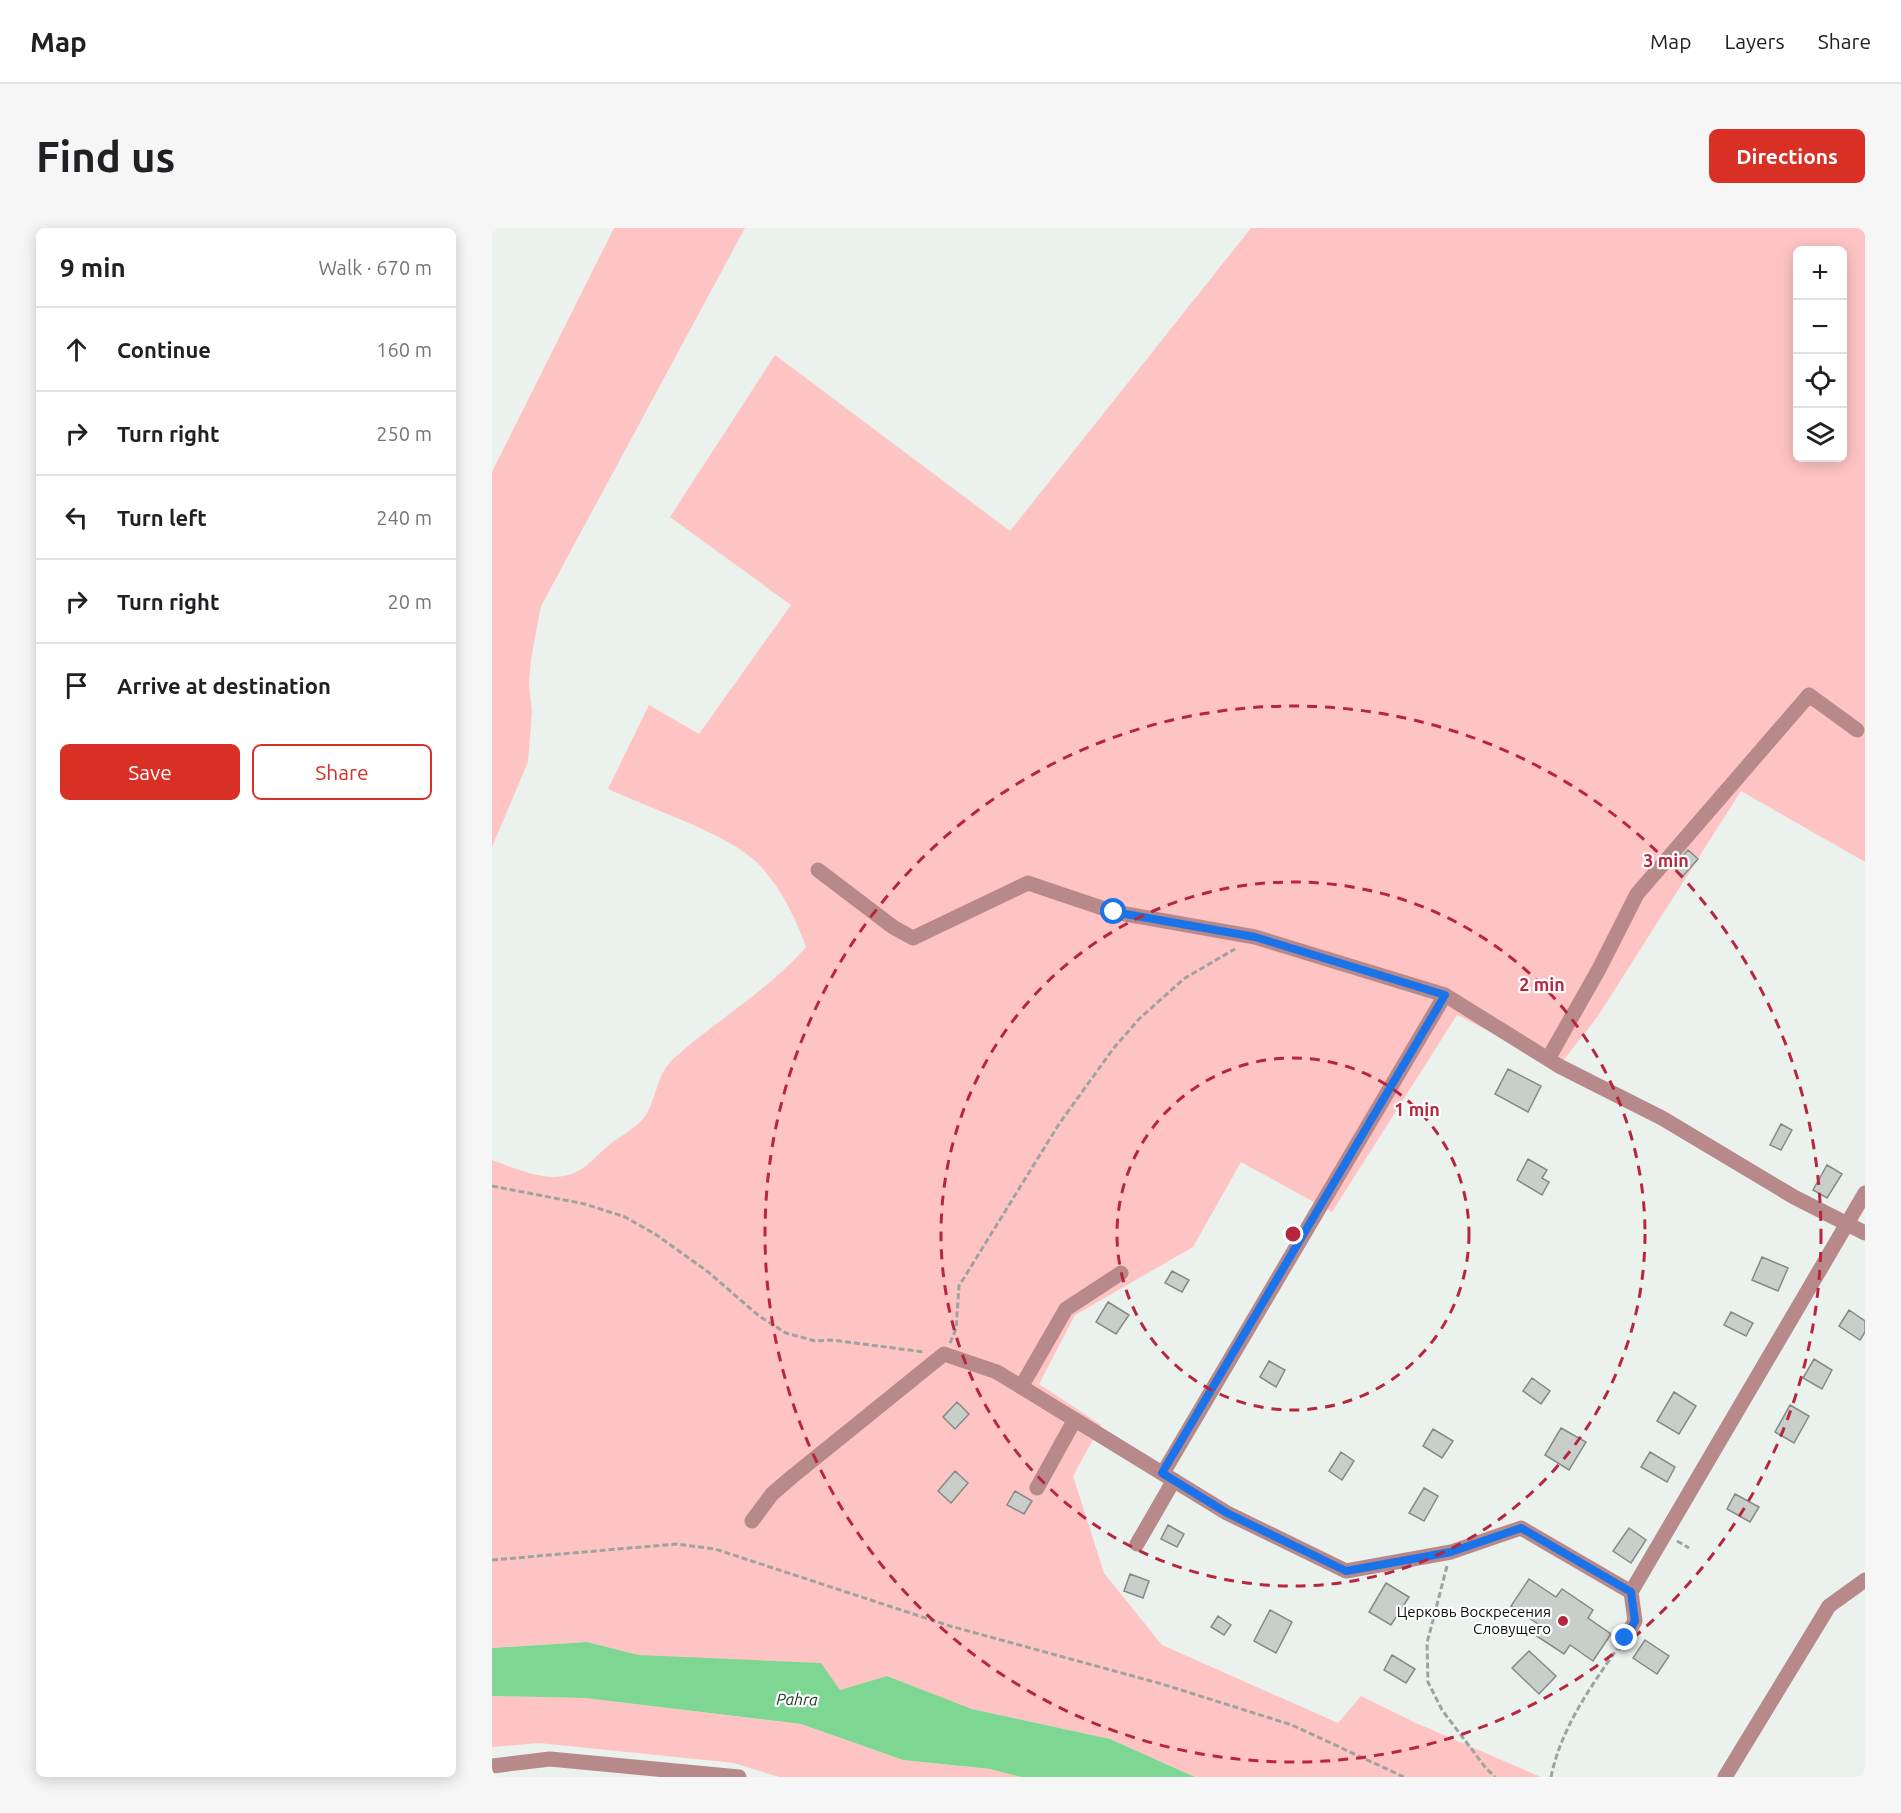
<!DOCTYPE html>
<meta charset="utf-8">
<style>
:root{--surface:#fff;--page:#f6f6f6;--text:#202124;--muted:#757577;--line:#e0e0e0;--accent:#d93025}
body{margin:0;font-family:Ubuntu,sans-serif;background:var(--page);color:var(--text)}
.controls{position:absolute;right:18px;top:18px;display:grid;overflow:hidden;border-radius:9px;box-shadow:0 3px 15px #0003}
.controls button{width:54px;height:54px;display:grid;place-items:center;padding:0;border:0;border-bottom:2px solid var(--line);background:var(--surface);color:var(--text);font:30px sans-serif}
.stop{position:absolute;width:18px;height:18px;margin:-14px;border:4px solid #1a73e8;border-radius:50%;background:#fff}
.stop.end{background:#1a73e8;border-color:#fff;box-shadow:0 2px 6px #0008}
.list{margin:0;padding:0;list-style:none}
h2{display:flex;justify-content:space-between;align-items:center;height:78px;margin:0;padding:0 24px;font-size:26px}
h2 small{font-size:20px;font-weight:400;color:var(--muted)}
.list li{display:grid;grid-template-columns:39px 1fr auto;gap:18px;align-items:center;box-sizing:border-box;height:84px;padding:0 24px;border-top:2px solid var(--line)}
.list b{display:block;font-size:22px;white-space:nowrap}
.list em{font-size:20px;font-style:normal;color:var(--muted)}
.actions{display:flex;gap:12px;padding:18px 24px}
.actions a{flex:1;padding:14px 0;border:2px solid var(--accent);border-radius:9px;text-align:center;font-size:21px;color:var(--accent)}
.actions .main{background:var(--accent);color:#fff}
.icon{flex:none;width:33px;height:33px;fill:none;stroke:currentColor;stroke-width:2;stroke-linecap:round;stroke-linejoin:round}
.map{position:relative;flex:none;width:1373px;height:1549px;overflow:hidden;border-radius:9px}
header{display:flex;align-items:center;gap:36px;box-sizing:border-box;height:84px;padding:0 30px;background:var(--surface);border-bottom:2px solid var(--line)}
header strong{font-size:28px}
nav{display:flex;gap:33px;margin-inline-start:auto;font-size:21px}
.intro{display:flex;align-items:center;justify-content:space-between;box-sizing:border-box;height:144px;padding:0 36px}
h1{margin:0;font-size:42px}
.button{padding:15px 27px;border-radius:9px;background:var(--accent);color:#fff;font-size:21px;font-weight:700}
main{display:flex;gap:36px;padding:0 36px}
aside{flex:1;background:var(--surface);border-radius:9px;box-shadow:0 3px 15px #0003}
.map>svg:first-child{display:block}
</style>
<header>
<strong>Map</strong>
<nav><a>Map</a><a>Layers</a><a>Share</a></nav>
</header>
<div class="intro"><h1>Find us</h1><a class="button">Directions</a></div>
<main>
<aside>
<h2>9 min<small>Walk · 670 m</small></h2>
<ul class="list">
<li><svg class="icon" aria-label="ahead" viewBox="0 0 24 24"><path d="M12 20V5M6 11l6-6 6 6"/></svg><div><b>Continue</b></div><em>160 m</em></li>
<li><svg class="icon" aria-label="right" viewBox="0 0 24 24"><path d="M7 20v-9h11M14 6l5 5-5 5"/></svg><div><b>Turn right</b></div><em>250 m</em></li>
<li><svg class="icon" aria-label="left" viewBox="0 0 24 24"><path d="M17 20v-9H6M10 6l-5 5 5 5"/></svg><div><b>Turn left</b></div><em>240 m</em></li>
<li><svg class="icon" aria-label="right" viewBox="0 0 24 24"><path d="M7 20v-9h11M14 6l5 5-5 5"/></svg><div><b>Turn right</b></div><em>20 m</em></li>
<li><svg class="icon" aria-label="arrive" viewBox="0 0 24 24"><path d="M6 21V4h12l-3 4 3 4H6"/></svg><div><b>Arrive at destination</b></div></li>
</ul>
<div class="actions"><a class="main">Save</a><a>Share</a></div>
</aside>
<div class="map">
<svg width="1373" height="1549" viewBox="0 0 1373 1549">
<rect width="100%" height="100%" fill="#ebf1ec"/>
<path fill="#fec4c4" fill-rule="evenodd" d="M122,0H253L49,378L39,431L37,456L40,483L36,534L0,619V244Z
M759,0H1373V634L1249,563L1106,788L1067,838L965,787L840,984L749,934L701,1019L583,1087L547,1156L609,1197L581,1248L612,1345L670,1417L846,1495L869,1468L924,1495L1049,1549H703L618,1511L480,1481L395,1448L348,1462L147,1427L95,1414L0,1420V932C30,943 66,961 95,937C103,931 110,922 118,916C129,908 147,898 154,887C165,868 165,846 181,831C224,792 276,763 314,719C303,688 286,653 260,630C229,604 155,579 116,561L157,477L207,506L299,377L178,289L283,127L518,303ZM1306,22H1350V230H1306Z
M0,1468L93,1470L309,1496L411,1532L498,1541L529,1549H287L242,1535L47,1515L0,1519Z"/>
<path fill="#7ed693" d="M95,1414L147,1427L329,1435L348,1462L395,1448L480,1481L618,1511L703,1549H529L498,1541L411,1532L309,1496L93,1470L0,1468V1420Z"/>
<path fill="#c8cec9" stroke="#868a86" stroke-width="1.5" d="M1196,622L1206,631L1191,648L1181,639Z
M1016,841L1049,858L1036,884L1003,866Z
M1289,896L1300,902L1289,922L1278,917Z
M1036,931L1055,942L1050,950L1057,954L1050,967L1025,952Z
M1335,937L1350,946L1335,970L1321,962Z
M1270,1029L1296,1040L1286,1063L1260,1052Z
M680,1043L697,1052L690,1064L673,1055Z
M616,1074L637,1087L624,1106L604,1094Z
M1357,1082L1373,1093V1104L1368,1112L1347,1098Z
M1239,1084L1261,1095L1254,1108L1232,1097Z
M1322,1131L1340,1142L1330,1161L1311,1150Z
M777,1133L793,1142L784,1159L768,1149Z
M1040,1150L1058,1163L1049,1176L1031,1163Z
M1182,1164L1204,1178L1187,1206L1165,1193Z
M465,1174L477,1186L463,1201L451,1189Z
M1298,1177L1317,1188L1302,1215L1283,1204Z
M1069,1200L1094,1214L1077,1242L1053,1227Z
M941,1201L961,1213L950,1230L931,1218Z
M849,1224L862,1233L850,1252L837,1243Z
M1158,1224L1183,1239L1175,1254L1149,1239Z
M463,1243L476,1255L459,1275L446,1263Z
M932,1260L946,1268L932,1293L917,1285Z
M523,1263L540,1273L532,1286L515,1277Z
M1243,1266L1267,1279L1258,1294L1235,1281Z
M676,1297L692,1306L685,1319L669,1311Z
M1137,1300L1154,1312L1139,1335L1121,1323Z
M638,1346L657,1353L651,1370L632,1363Z
M1037,1351L1064,1369L1070,1361L1101,1382L1096,1390L1119,1406L1101,1433L1078,1417L1072,1426L1040,1405L1046,1396L1019,1378Z
M894,1355L917,1369L899,1397L877,1384Z
M778,1382L800,1394L784,1425L762,1413Z
M726,1388L739,1397L732,1407L719,1399Z
M1153,1412L1177,1428L1165,1446L1141,1430Z
M1037,1423L1064,1448L1047,1466L1020,1440Z
M900,1427L923,1441L914,1455L892,1442Z"/>
<g fill="none" stroke-linecap="round" stroke-linejoin="round">
<path stroke="#9fa39f" stroke-width="3" stroke-dasharray="6 3" stroke-linecap="butt" d="M0,958L93,976L133,989L163,1006L215,1043L267,1088L294,1105L323,1113L340,1112L432,1124
M458,1115L464,1101L467,1058L567,896L621,821L647,791L693,750L743,721
M1185,1313L1197,1320
M0,1332L184,1316L223,1321L458,1398L670,1456L800,1497L912,1549
M955,1338L935,1415L936,1454L950,1482L993,1539L1003,1549
M1059,1549C1069,1501 1097,1461 1125,1421"/>
<path stroke="#b8898a" stroke-width="15" d="M326,642L401,699L421,710L536,655L622,684L763,709L953,767L1067,838L1170,890L1302,969L1373,1005
M1056,831L1107,741L1145,666L1317,467L1365,502
M529,1159L574,1081L629,1045
M671,1245L953,767
M545,1260L582,1193
M260,1293L280,1266L301,1248L452,1126L505,1144L735,1285L854,1343L959,1324L1029,1300L1139,1364
M645,1316L682,1252
M1133,1410L1143,1393L1139,1364L1373,965
M0,1538L58,1531L247,1549
M1233,1549L1337,1378L1373,1352"/>
</g>
<g fill="none" stroke-linecap="round" stroke-linejoin="round">
<path stroke="#1a73e8" stroke-width="8" d="M622,684L763,709L953,767L670,1245L735,1285L854,1343L959,1324L1029,1300L1139,1364L1143,1393L1133,1410"/>
</g>
<g fill="none" stroke="#b8263e" stroke-width="3" stroke-dasharray="10 8">
<circle cx="801" cy="1006" r="176"/>
<circle cx="801" cy="1006" r="352"/>
<circle cx="801" cy="1006" r="528"/>
</g>
<circle fill="#b8263e" stroke="#fff" stroke-width="2" cx="1071" cy="1393" r="6"/>
<g text-anchor="middle" stroke-width="4.5" stroke-linejoin="round" paint-order="stroke">
<g font-size="15" fill="#0b0d0b" stroke="#fff" text-anchor="end">
<text x="1059" y="1389">Церковь Воскресения<tspan x="1059" dy="17">Словущего</tspan></text>
</g>
<g font-size="16" font-style="italic" fill="#13381d" stroke="#fff">
<text transform="translate(305 1471) rotate(1)" y="6">Pahra</text>
</g>
</g>
<circle cx="801" cy="1006" r="9" fill="#b8263e" stroke="#fff" stroke-width="3"/>
<g font-size="18" text-anchor="middle" font-weight="bold" fill="#b8263e" stroke="#fff" stroke-width="4.5" stroke-linejoin="round" paint-order="stroke">
<text x="1174" y="639">3 min</text>
<text x="1050" y="763">2 min</text>
<text x="925" y="888">1 min</text>
</g>
</svg>
<div class="controls">
<button>+</button>
<button>−</button>
<button><svg class="icon" aria-label="locate" viewBox="0 0 24 24"><circle cx="12" cy="12" r="6"/><path d="M12 2v4M12 18v4M2 12h4M18 12h4"/></svg></button>
<button><svg class="icon" aria-label="layers" viewBox="0 0 24 24"><path d="M12 4l9 5-9 5-9-5zM3 14l9 5 9-5"/></svg></button>
</div>
<div class="stop" style="left:622px;top:684px"></div>
<div class="stop end" style="left:1133px;top:1410px"></div>
</div>
</main>
